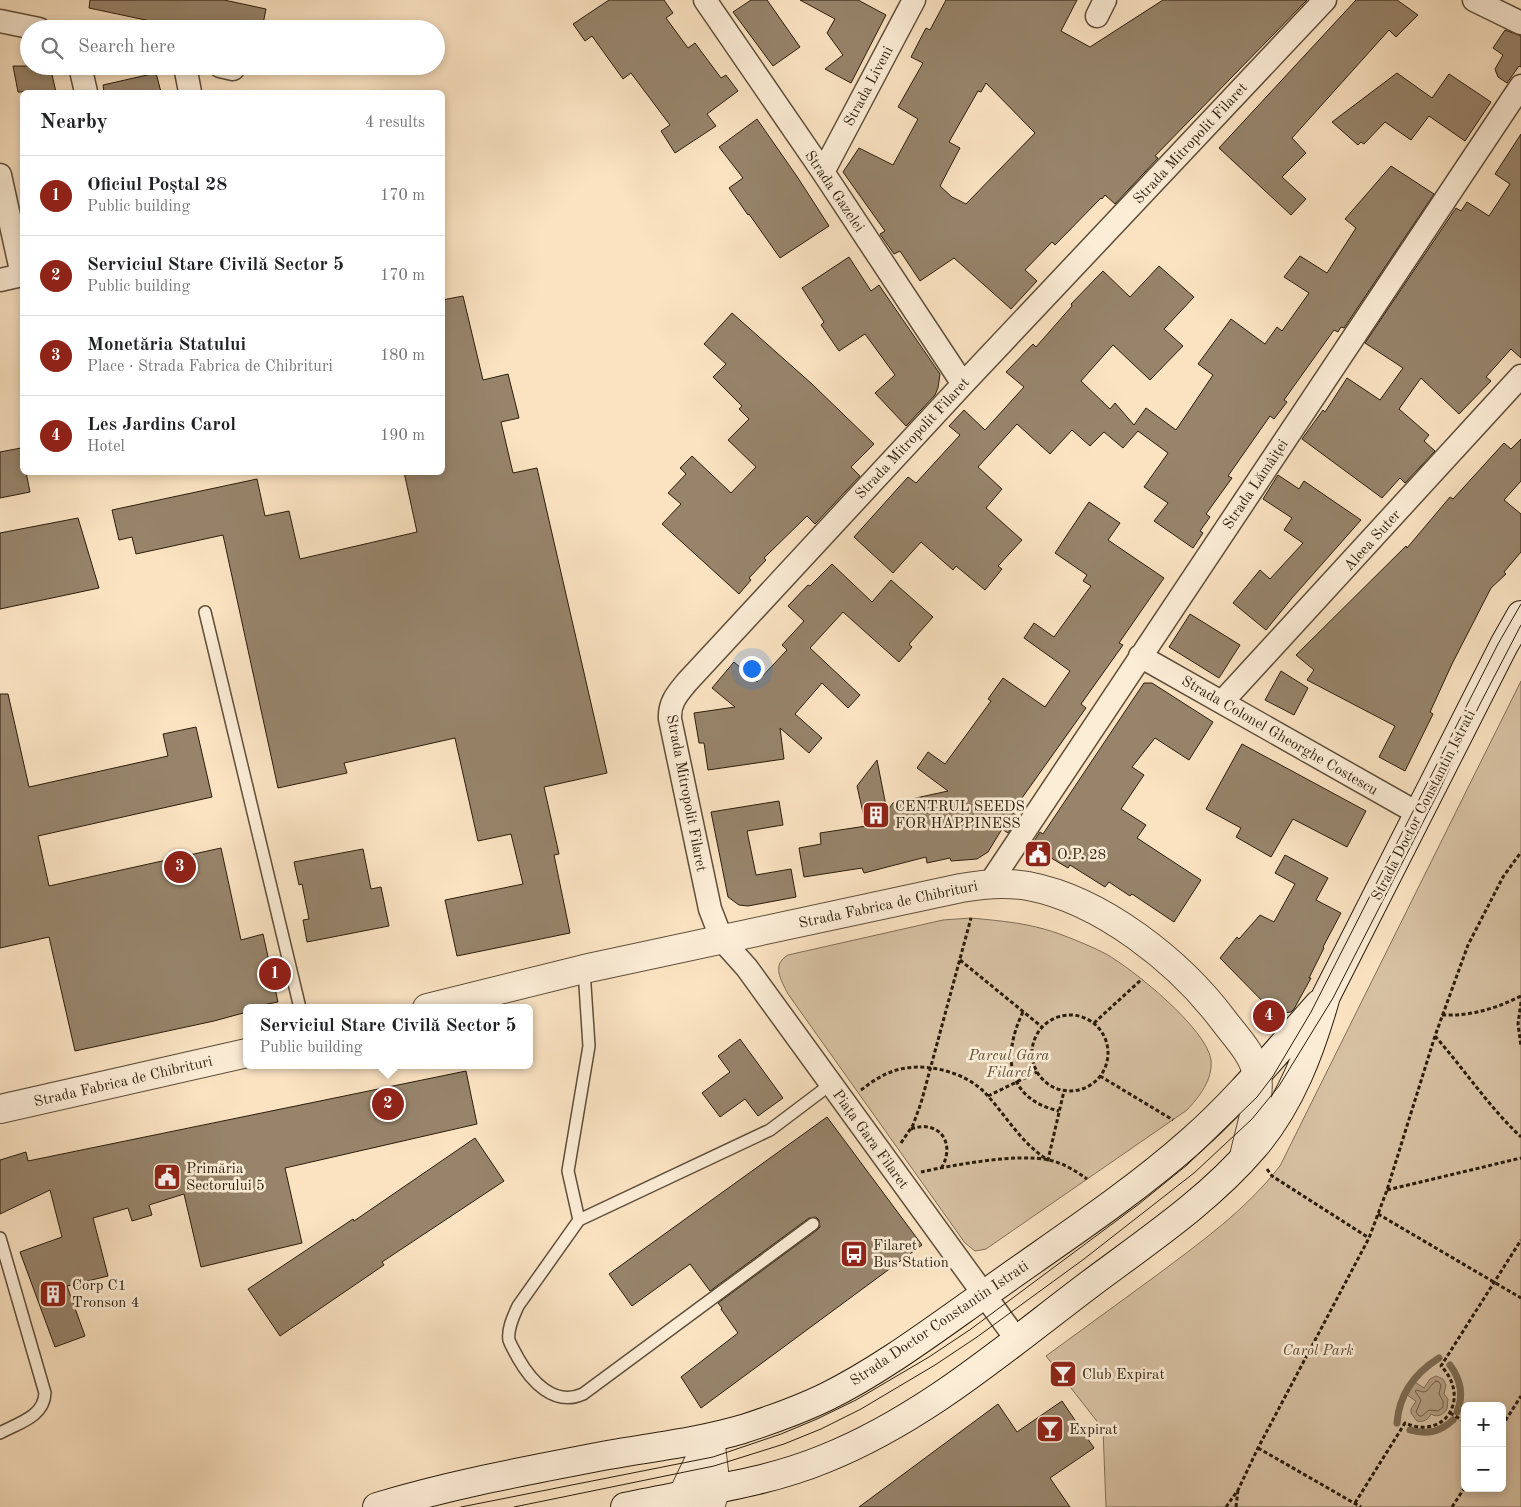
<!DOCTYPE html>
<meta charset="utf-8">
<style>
:root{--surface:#fff;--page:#f6f6f6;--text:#202124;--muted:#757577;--line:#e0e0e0;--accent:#8f2418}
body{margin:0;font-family:"Old Standard TT",serif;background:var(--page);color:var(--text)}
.controls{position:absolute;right:15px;bottom:15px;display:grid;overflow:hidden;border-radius:8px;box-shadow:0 2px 8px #0003}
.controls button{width:45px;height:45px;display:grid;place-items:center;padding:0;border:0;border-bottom:1px solid var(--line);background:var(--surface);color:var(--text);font:25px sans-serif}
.you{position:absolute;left:751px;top:668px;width:18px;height:18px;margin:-12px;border:4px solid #fff;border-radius:50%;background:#1a73e8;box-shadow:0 0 0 8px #1a73e833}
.badge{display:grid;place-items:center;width:32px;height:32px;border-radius:50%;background:var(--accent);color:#fff;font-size:16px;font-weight:700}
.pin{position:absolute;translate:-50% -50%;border:2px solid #fff;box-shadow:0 1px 5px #0006}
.popup{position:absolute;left:243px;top:1004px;width:290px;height:65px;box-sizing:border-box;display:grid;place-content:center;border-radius:8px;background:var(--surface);filter:drop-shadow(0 1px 4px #0005);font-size:16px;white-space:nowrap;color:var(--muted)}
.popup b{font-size:19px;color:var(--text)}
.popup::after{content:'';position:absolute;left:50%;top:100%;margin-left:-10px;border:10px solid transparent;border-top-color:var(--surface)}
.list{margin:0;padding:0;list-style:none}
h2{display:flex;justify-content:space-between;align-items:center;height:65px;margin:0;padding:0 20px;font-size:21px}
h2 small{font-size:16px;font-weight:400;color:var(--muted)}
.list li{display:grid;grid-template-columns:32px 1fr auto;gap:15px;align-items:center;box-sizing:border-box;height:80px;padding:0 20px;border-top:1px solid var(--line)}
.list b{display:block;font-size:19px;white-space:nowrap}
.list p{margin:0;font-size:16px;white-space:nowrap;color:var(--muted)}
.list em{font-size:16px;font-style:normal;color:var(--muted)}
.icon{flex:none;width:28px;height:28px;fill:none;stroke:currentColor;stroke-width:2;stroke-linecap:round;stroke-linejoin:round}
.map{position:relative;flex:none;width:1521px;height:1507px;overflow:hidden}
.search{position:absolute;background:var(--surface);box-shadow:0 2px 8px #0003;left:20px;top:20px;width:425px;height:55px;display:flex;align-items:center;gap:12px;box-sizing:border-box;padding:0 18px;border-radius:28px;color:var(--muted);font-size:19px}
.panel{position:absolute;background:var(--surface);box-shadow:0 2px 8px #0003;left:20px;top:90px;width:425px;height:385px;border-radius:8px}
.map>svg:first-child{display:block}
</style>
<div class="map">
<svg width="1521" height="1507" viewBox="0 0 1521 1507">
<rect width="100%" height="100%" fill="#fbe3c2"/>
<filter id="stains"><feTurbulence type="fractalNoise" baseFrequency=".004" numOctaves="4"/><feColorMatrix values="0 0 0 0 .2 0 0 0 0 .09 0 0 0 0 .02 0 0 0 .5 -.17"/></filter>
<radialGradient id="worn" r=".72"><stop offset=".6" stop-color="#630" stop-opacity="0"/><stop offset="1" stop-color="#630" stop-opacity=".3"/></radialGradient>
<path fill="#d7c1a3" stroke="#806f58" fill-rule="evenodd" d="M1521,681V1507H1106L1103,1429L1046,1356C1083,1329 1120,1302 1157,1275C1201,1242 1246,1210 1280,1166ZM1465,1406H1502V1488H1465Z
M971,918C1002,921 1028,923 1057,933C1073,939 1091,946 1106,954C1133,969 1207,1029 1211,1060C1213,1080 1199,1097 1187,1110L986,1249L975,1251L965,1243L788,994C781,980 771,965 788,955L943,920Z"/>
<path fill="#b4a084" stroke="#7d6c54" d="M1436,1376L1443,1379L1446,1385L1444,1394L1448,1399L1447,1409C1443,1415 1437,1418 1431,1414C1429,1419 1423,1423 1417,1421L1411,1413V1409L1416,1401L1407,1395L1415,1382L1424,1388L1430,1379Z"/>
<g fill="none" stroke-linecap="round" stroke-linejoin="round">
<path stroke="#6f5e48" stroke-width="1" d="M1436,1381L1439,1382L1441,1385L1439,1394L1443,1401V1407L1438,1411L1429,1410L1422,1416H1419L1416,1412L1421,1400L1415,1391L1417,1390C1429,1396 1428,1386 1436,1381Z"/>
<path stroke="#7d6c54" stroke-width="7" d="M1450,1365C1461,1380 1464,1395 1457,1412
M1397,1423C1399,1395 1415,1373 1439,1358
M1410,1430C1427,1435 1440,1432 1453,1420"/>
</g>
<path fill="#97846b" stroke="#2a1d0c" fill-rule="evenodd" d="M90,0H224L266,9L262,29H188L89,8Z
M609,0H664L673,13L666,18L688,48L695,43L721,78L726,75L738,91L707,114L716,126L675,153L661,131L670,125L631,73L623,79L592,36L585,41L573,24Z
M751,0H767L800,47L773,66L733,12Z
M800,0H858L886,15L851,83L825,69L843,55L827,33L835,19Z
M946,0H1077L1061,31L1090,47L1163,0H1307L1155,156L1158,158L1115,204L1105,195L1102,199L1101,198L1055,245L1052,242L1025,270L1037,281L1011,309L954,258L920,281L900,251L894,254L880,234L885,231L843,172L859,148L893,165L918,119L898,107L923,63L911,57L926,28L930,30ZM986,83L1035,133L966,204L952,197L940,186L960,148L949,142L978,91L981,92Z
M1356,0H1397L1418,15L1396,37L1389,30L1292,138L1306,153L1282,177L1306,199L1291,215L1219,148Z
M1505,30L1521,36V67L1519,66L1507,83L1498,77L1495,69L1503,55L1493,48Z
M13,66H50L56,92H18Z
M156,73L161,92H104L103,85Z
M1397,73L1432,98L1449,74L1491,102L1465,141L1429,116L1411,140L1385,122L1364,144L1361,142L1358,145L1332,122Z
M757,119L798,178L829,226L780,258L749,214L748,215L729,188L743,178L719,147Z
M1521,134V358L1511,349L1486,377L1491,381L1459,414L1421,378L1399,409L1429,435L1424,441L1435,451L1405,483L1400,478L1382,498L1302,439L1323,410L1325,412L1347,378L1380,400L1403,368L1365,343L1456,208L1461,211L1467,202L1489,216L1510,184L1495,174Z
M1391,166L1434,194L1344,328L1341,327L1338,332L1334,330L1284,400L1287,402L1274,419L1270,416L1228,476L1232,478L1206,514L1210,517L1200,531L1203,533L1193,548L1154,521L1168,503L1144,487L1168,453L1138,431L1123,448L1104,432L1090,446L1072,430L1050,454L1017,424L978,467L1002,489L986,508L1022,540L998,566L1002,569L985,590L956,566L953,570L921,542L893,573L854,537L908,477L916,483L960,435L949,426L964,410L985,430L1024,387L1006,372L1033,344L1036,347L1072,306L1071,304L1103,271L1130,297L1159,266L1194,297L1164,329L1183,346L1150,380L1113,345L1081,381L1110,409L1115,403L1134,425L1146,408L1176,430L1213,375L1198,364L1231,319L1265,344L1277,327L1282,331L1309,293L1284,277L1300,256L1327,273L1356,228L1345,219Z
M849,257L871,291L879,285L940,374L938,388L935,395L906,426L875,393L895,375L865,334L839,351L821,325L824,322L802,288Z
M463,296L483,380L508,374L519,418L501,422L513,473L537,468L607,773L544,787L559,854L554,855L570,933L457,956L445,900L523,884L511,834L478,841L455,738L344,763L347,773L278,788L223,535L136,554L132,537L119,540L112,510L257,479L265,516L289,511L300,559L417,532L404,472H442V300Z
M732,313L812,384L874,444L851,467L860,476L815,524L807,516L764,558L766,560L749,578L751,580L739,594L662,524L681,504L668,493L686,474L680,468L692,456L731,493L756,467L728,440L749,419L739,409L742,406L713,377L726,364L704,344Z
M1521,439V481L1504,500L1521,514V552L1504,572L1506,574L1491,588L1452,664L1430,712L1433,714L1405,771L1379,757L1395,726L1307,680L1314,670L1296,655L1406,546L1407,548L1450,497L1453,499L1504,443L1511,449Z
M21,448L22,472H26L30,492L0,498V452Z
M1278,475L1299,489L1304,481L1361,520L1292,598L1266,630L1233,603L1260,570L1270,579L1303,543L1284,530L1292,518L1263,499Z
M1089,502L1120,523L1108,540L1164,578L1119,643L1123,645L1081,704L1086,708L1012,812L1018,817L1008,833L1002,829L988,852L977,859L951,861L950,858L927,863L926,857L864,873L862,868L804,877L799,848L821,844L820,833L866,826L857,786L877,760L887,811L893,803L948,791L917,768L928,752L945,764L991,701L988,699L1003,678L1045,707L1070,671L1024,638L1034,623L1054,637L1091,586L1083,581L1087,575L1055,553Z
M78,518L99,588L0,609V533Z
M832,564L872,602L891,580L933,617L909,644L912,647L899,662L843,612L810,648L860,695L848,708L822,683L795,714L822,738L809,753L780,728L784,759L708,770L704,743H699L694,713L735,707L712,688L734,662L757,682L787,650L782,645L804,621L788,606L808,585L810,586Z
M1190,614L1240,645L1219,678L1169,647Z
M1281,671L1308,688L1294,715L1265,700Z
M1144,683H1152L1213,722L1189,760L1155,738L1132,767L1144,775L1121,809L1146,825L1137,838L1201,880L1174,922L1132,894L1130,896L1109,882L1105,887L1070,865L1068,868L1031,846L1040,832L1043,834Z
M0,694H8L29,787L168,756L163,734L196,727L212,797L38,836L49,886L221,848L241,940L263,934L278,1002L247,1008V1012L214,1021L75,1051L49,937L0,948Z
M1242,744L1366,811L1347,847L1293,819L1271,857L1236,837L1241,828L1206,809Z
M779,801L783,825L747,831L756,875L791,869L796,897L748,906L739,905L728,897L711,812Z
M363,849L371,889L381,887L389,926L307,942L303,920L309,919L302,884L299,885L294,862Z
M1285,855L1328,878L1316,900L1341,913L1323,947L1324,948L1309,978H1311L1294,1009L1291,1012L1275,1014L1220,958L1237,937L1239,939L1260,915L1274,922L1295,884L1275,873Z
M740,1039L783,1098L758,1116L745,1099L720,1117L702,1093L730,1072L718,1056Z
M466,1071L477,1124L285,1168L302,1243L201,1267L184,1194L149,1205L152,1215L132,1221L128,1208L93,1218L108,1276L67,1286L85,1336L55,1347L20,1252L62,1237L50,1190L0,1214V1160L26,1152L28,1161Z
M827,1117L922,1245L701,1408L681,1377L738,1333L721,1309L722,1308L718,1303L817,1230L820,1227L819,1220L816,1217L809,1218L710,1291L690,1264L632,1306L609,1274Z
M475,1138L504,1181L382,1262L384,1265L280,1336L248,1289L353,1219L354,1221Z
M1062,1401L1094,1448L1050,1478L1070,1507H859L998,1404L1017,1432Z"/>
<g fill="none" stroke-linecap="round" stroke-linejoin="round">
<g stroke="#5e4e3a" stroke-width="14">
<path id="service" d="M205,612L300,1008
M579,1220L568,1171L589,1046L584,970
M813,1224L583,1394C554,1407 531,1381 518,1358C515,1352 511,1346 509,1340C507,1329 514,1315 518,1306L579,1220L770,1130L831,1084
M0,1238L45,1393C44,1417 18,1423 0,1433"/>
</g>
<g stroke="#5e4e3a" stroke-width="25">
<path id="minor" d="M705,0L823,172L963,384
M1474,0L1521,23
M1097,16L1105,0
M0,21L39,29
M80,66L86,92
M185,66L190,92
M220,66L233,69
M823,172L914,0
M0,175L22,275
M0,280L22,275
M1140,656L1419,814
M1222,702L1521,376
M990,883L1521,86
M1017,1340L747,968L722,940L710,909L670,719C669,703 677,694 687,682L963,384L1325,0"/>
</g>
<g stroke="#5e4e3a" stroke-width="30">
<path id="tertiary" d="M427,1008L584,969L961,888C983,884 1005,882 1028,886C1102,900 1180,962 1224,1021C1236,1037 1254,1055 1257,1075C1261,1099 1249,1133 1244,1157
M0,1109L247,1053
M710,1438L716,1488L710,1507
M677,1507L710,1438"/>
</g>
<g stroke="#2a1d0c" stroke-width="30">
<path id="secondary" d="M377,1507C452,1484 531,1470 608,1455C653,1447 699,1442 743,1429C771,1420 799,1410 826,1397C883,1369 939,1326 992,1289C1059,1241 1129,1196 1191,1141C1238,1100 1277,1051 1319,1004
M625,1507C691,1492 761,1485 824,1459C924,1419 1005,1348 1090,1284C1146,1242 1208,1201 1254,1147C1291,1104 1311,1049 1326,996L1504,645L1521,615"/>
</g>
<path stroke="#2a1d0c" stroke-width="3" stroke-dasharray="4 2.5" stroke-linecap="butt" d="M960,960L1042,1027
M1521,1002L1518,1024L1521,1047
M1023,1012C1002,1055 1006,1099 1059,1111
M1032 1053a38 38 0 1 1 76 0a38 38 0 1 1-76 0Z
M1442,1015C1471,1016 1495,1009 1521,996
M1094,1023L1142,979
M1435,1036C1464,1069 1489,1107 1521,1137
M1100,1076L1173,1120
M861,1090C870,1083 880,1076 891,1072C921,1060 966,1071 987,1095C1007,1117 1022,1144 1048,1160L1064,1091
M988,1096L1037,1072
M911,1129C938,1119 956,1142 942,1167
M901,1143L913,1125L921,1103L971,918
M1267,1169L1272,1176L1369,1238
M921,1172C953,1165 1018,1153 1049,1160C1063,1163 1076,1171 1087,1179
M1387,1190L1521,1158
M1378,1214L1521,1298
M1450,1413L1465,1422
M1502,1426L1521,1396
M1258,1448L1361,1507
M1355,1503L1405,1423C1446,1441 1471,1397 1441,1366L1521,1240
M1226,1507L1238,1490L1258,1448L1369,1238L1387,1190L1435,1036L1468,945L1503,877L1521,852
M1236,1507L1238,1490
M1452,1507L1465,1487"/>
<use href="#service" stroke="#fcedd7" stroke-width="11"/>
<use href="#minor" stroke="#fcedd7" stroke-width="22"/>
<use href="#tertiary" stroke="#fcedd7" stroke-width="28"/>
<use href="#secondary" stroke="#fcedd7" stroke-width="28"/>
<path stroke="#2a1d0c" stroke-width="1" d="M461,1507L713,1457L781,1434L817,1419L856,1400L929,1357L971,1329L1139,1204L1187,1165L1257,1097L1273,1076L1311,1012L1498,644L1521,604
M514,1507L714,1466L784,1444L821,1429L861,1409L935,1365L977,1337L1084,1259L1194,1173L1252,1119L1279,1086L1333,998L1439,791L1479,706L1521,625"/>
</g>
<defs>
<g id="building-square" transform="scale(1.4375)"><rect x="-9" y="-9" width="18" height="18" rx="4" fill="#8f2418" stroke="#fcedd7"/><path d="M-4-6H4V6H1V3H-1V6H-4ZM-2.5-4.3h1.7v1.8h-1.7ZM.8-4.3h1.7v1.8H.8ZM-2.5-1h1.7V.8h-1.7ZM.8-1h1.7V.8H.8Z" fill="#fff"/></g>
<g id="civic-square" transform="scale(1.4375)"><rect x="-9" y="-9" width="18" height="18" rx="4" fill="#8f2418" stroke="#fcedd7"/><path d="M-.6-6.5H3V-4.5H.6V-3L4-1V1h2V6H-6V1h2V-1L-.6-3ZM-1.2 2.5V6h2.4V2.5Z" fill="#fff"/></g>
<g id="bus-square" transform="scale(1.4375)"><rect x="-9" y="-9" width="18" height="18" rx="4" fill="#8f2418" stroke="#fcedd7"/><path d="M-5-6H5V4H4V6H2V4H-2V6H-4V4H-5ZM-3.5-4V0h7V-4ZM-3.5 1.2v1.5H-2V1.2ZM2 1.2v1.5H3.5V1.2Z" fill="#fff"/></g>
<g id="bar-square" transform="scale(1.4375)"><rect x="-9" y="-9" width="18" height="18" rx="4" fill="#8f2418" stroke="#fcedd7"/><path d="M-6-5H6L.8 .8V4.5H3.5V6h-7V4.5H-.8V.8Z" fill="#fff"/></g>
</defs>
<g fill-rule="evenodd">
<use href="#building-square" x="876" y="815"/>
<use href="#civic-square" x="1038" y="854"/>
<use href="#civic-square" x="167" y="1177"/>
<use href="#bus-square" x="854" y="1254"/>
<use href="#building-square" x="53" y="1294"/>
<use href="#bar-square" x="1063" y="1374"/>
<use href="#bar-square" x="1050" y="1429"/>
</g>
<g text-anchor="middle" stroke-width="5" stroke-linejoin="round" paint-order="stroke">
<g font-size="15" fill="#2a1d0c" stroke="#fcedd7">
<text transform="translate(868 86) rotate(-62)" y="5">Strada Liveni</text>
<text transform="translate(1190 143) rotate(-47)" y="5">Strada Mitropolit Filaret</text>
<text transform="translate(835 191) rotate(56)" y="5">Strada Gazelei</text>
<text transform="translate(912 438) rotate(-47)" y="5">Strada Mitropolit Filaret</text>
<text transform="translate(1255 484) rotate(-56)" y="5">Strada Lămâiței</text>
<text transform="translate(1372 540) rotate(-48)" y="5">Aleea Suter</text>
<text transform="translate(1280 735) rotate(30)" y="5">Strada Colonel Gheorghe Costescu</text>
<text transform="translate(687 793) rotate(79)" y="5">Strada Mitropolit Filaret</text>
<text transform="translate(1423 805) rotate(-63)" y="5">Strada Doctor Constantin Istrati</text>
<text transform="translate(888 904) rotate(-12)" y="5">Strada Fabrica de Chibrituri</text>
<text transform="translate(123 1081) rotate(-13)" y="5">Strada Fabrica de Chibrituri</text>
<text transform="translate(871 1139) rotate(54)" y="5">Piața Gara Filaret</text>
<text transform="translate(939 1323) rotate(-34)" y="5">Strada Doctor Constantin Istrati</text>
</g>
<g font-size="15" fill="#2a1d0c" stroke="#fcedd7" text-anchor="start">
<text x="895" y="811">CENTRUL SEEDS<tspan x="895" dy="17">FOR HAPPINESS</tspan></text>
<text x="1057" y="859">O.P. 28</text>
<text x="186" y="1173">Primăria<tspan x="186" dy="17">Sectorului 5</tspan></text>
<text x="873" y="1250">Filaret<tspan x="873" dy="17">Bus Station</tspan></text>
<text x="72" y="1290">Corp C1<tspan x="72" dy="17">Tronson 4</tspan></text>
<text x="1082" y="1379">Club Expirat</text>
<text x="1069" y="1434">Expirat</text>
</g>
<g font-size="15" font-style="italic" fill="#5e4e39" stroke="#fcedd7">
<text x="1009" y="1060">Parcul Gara<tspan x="1009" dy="17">Filaret</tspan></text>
<text x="1318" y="1355">Carol Park</text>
</g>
</g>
<rect width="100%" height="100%" filter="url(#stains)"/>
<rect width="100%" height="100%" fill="url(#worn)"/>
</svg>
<div class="controls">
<button>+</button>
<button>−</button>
</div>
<div class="you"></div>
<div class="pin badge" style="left:275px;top:974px">1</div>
<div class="pin badge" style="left:388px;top:1104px">2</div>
<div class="popup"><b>Serviciul Stare Civilă Sector 5</b>Public building</div>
<div class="pin badge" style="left:180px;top:867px">3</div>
<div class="pin badge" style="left:1269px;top:1016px">4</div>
<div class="search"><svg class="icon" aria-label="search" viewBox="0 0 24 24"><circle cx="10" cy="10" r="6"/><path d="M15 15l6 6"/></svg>Search here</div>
<section class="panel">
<h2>Nearby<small>4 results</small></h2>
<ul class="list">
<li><span class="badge">1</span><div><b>Oficiul Poștal 28</b><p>Public building</p></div><em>170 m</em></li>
<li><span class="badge">2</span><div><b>Serviciul Stare Civilă Sector 5</b><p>Public building</p></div><em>170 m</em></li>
<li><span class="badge">3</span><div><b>Monetăria Statului</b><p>Place · Strada Fabrica de Chibrituri</p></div><em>180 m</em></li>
<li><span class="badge">4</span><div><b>Les Jardins Carol</b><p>Hotel</p></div><em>190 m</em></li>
</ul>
</section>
</div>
